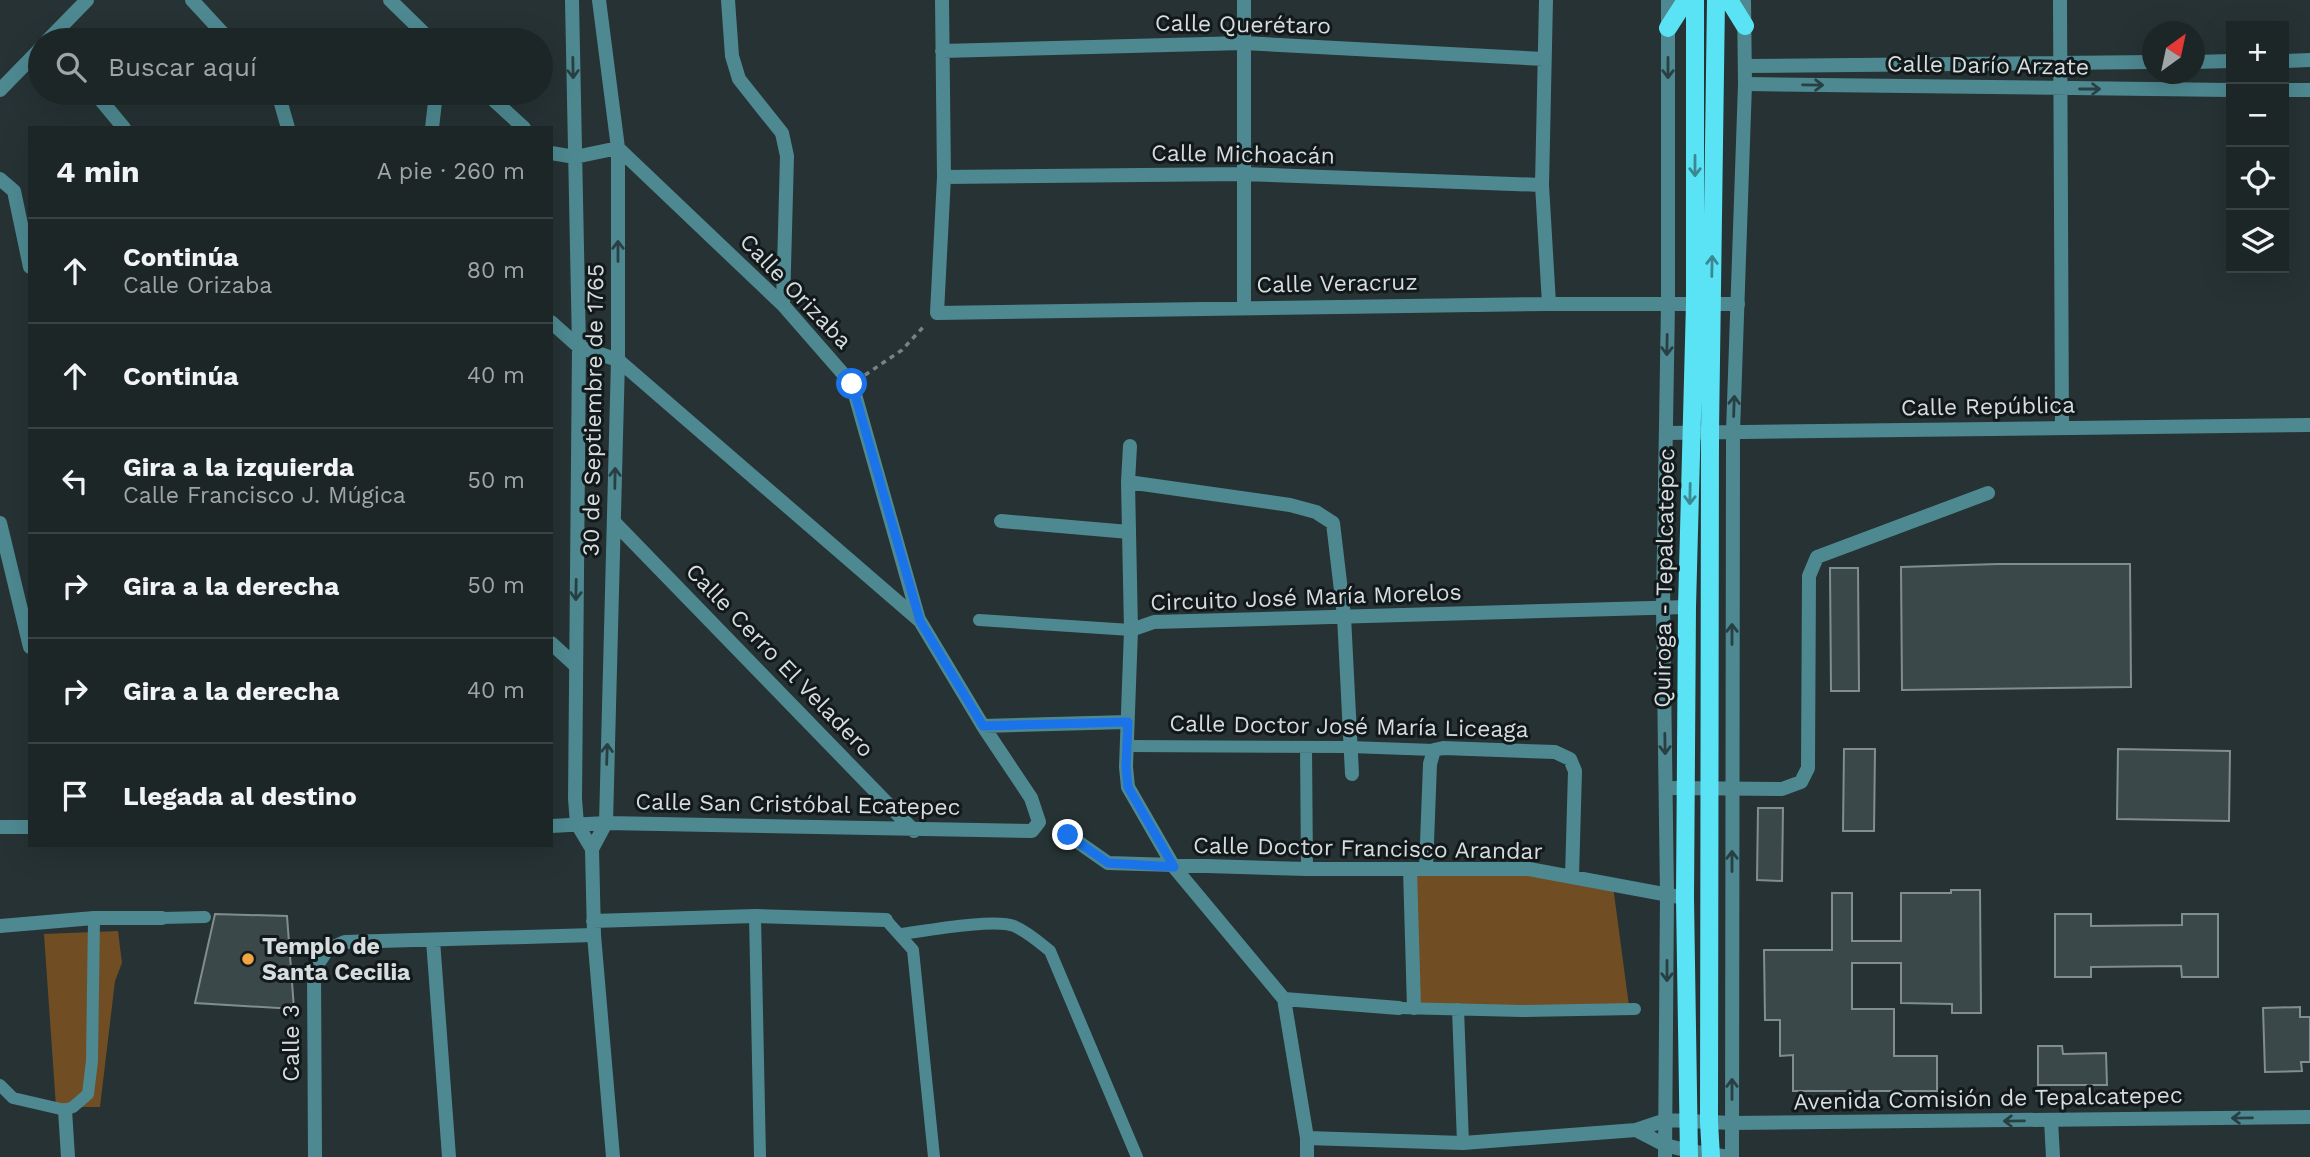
<!DOCTYPE html>
<html lang="es">
<meta charset="utf-8">
<style>
:root{--surface:#1c2627;--page:#293233;--text:#f1f3f6;--muted:#a0a5a7;--line:#3a4344}
body{margin:0;font-family:"Work Sans",sans-serif;background:var(--page);color:var(--text)}
.controls{position:absolute;right:21px;top:21px;display:grid;overflow:hidden;border-radius:0px;box-shadow:0 7px 28px #0002}
.controls button{width:63px;height:63px;display:grid;place-items:center;padding:0;border:0;border-bottom:2px solid var(--line);background:var(--surface);color:var(--text);font:35px sans-serif}
.compass{position:absolute;left:2142px;top:21px;width:63px;height:63px;border-radius:50%;background:var(--surface);box-shadow:0 7px 28px #0002;rotate:33deg}
.stop{position:absolute;width:21px;height:21px;margin:-16px;border:5px solid #1a73e8;border-radius:50%;background:#fff}
.stop.end{background:#1a73e8;border-color:#fff;box-shadow:0 2px 7px #0008}
.list{margin:0;padding:0;list-style:none}
h2{display:flex;justify-content:space-between;align-items:center;height:91px;margin:0;padding:0 28px;font-size:30px}
h2 small{font-size:23px;font-weight:400;color:var(--muted)}
.list li{display:grid;grid-template-columns:46px 1fr auto;gap:21px;align-items:center;box-sizing:border-box;height:105px;padding:0 28px;border-top:2px solid var(--line)}
.list b{display:block;font-size:26px;white-space:nowrap}
.list p{margin:0;font-size:23px;white-space:nowrap;color:var(--muted)}
.list em{font-size:23px;font-style:normal;color:var(--muted)}
.icon{flex:none;width:38px;height:38px;fill:none;stroke:currentColor;stroke-width:2;stroke-linecap:round;stroke-linejoin:round}
.map{position:relative;flex:none;width:2310px;height:1157px;overflow:hidden}
.search{position:absolute;background:var(--surface);box-shadow:0 7px 28px #0002;left:28px;top:28px;width:525px;height:77px;display:flex;align-items:center;gap:18px;box-sizing:border-box;padding:0 24px;border-radius:38px;color:var(--muted);font-size:26px}
.panel{position:absolute;background:var(--surface);box-shadow:0 7px 28px #0002;left:28px;top:126px;width:525px;height:721px;border-radius:0px}
.map>svg:first-child{display:block}
</style>
<div class="map">
<svg width="2310" height="1157" viewBox="0 0 2310 1157">
<rect width="100%" height="100%" fill="#263234"/>
<path fill="#714d23" d="M1412,870H1529L1613,886L1629,1006H1416Z
M118,931L122,963L115,981L100,1107H56L44,934Z"/>
<path fill="#3b484a" stroke="#808e90" stroke-width="2" d="M1998,564H2130L2131,687L1902,690L1901,567Z
M1830,568H1858L1859,691H1831Z
M1844,749H1875L1874,831H1843Z
M2118,749L2230,751L2229,821L2117,819Z
M1758,808H1783L1782,881L1757,880Z
M1951,890H1980L1981,1013H1952V1004L1901,1003V963H1852V1009H1894V1056H1937V1091H1793V1055L1780,1056V1020H1765L1764,950H1832V893H1852V941H1901V893H1951Z
M215,914L287,916L294,1009L195,1003Z
M2055,914H2091V926L2182,925V914H2218V977H2182L2181,966L2091,967V977H2055Z
M2300,1007V1017H2310V1062H2301L2302,1071L2265,1072L2263,1008Z
M2038,1046H2062L2063,1054L2106,1053L2107,1085H2038Z"/>
<g fill="none" stroke-linecap="round" stroke-linejoin="round">
<path stroke="#798384" stroke-width="3.5" stroke-dasharray="5 5" stroke-linecap="butt" d="M865,375L902,350L926,324"/>
<path stroke="#4e8991" stroke-width="12" d="M979,620L1131,630
M1127,746L1350,747L1434,750
M1306,747L1307,869
M755,916L760,1157
M162,918L205,917
M886,920L913,950L934,1157
M901,934C924,931 995,918 1014,926C1028,932 1039,942 1050,951L1137,1157
M1399,1008L1522,1011L1635,1009
M1458,1009L1463,1143
M0,1085L13,1098L65,1110L73,1107L88,1094L92,1061L94,918"/>
<path stroke="#4e8991" stroke-width="14" d="M192,0L229,40
M390,0L431,40
M572,0L579,347L575,799L577,824L592,849
M599,0L618,148V360L606,823L592,849L594,935L613,1157
M728,0L732,56L739,79L782,133L787,156L783,305
M942,0L944,177L937,313L1549,304H1738
M1244,0V307
M1546,0L1542,185L1549,304
M2060,0L2062,428
M48,40L87,0
M942,51L1244,43L1544,59
M2284,61L2310,60
M2194,62L2231,61
M1745,66L2152,62
M1745,84L2231,90
M0,90L40,49
M2284,90H2310
M95,93L124,128
M278,93L288,128
M486,93L524,128
M432,128L436,93
M551,153L575,157L618,148L783,305L852,384L919,620
M944,177L1244,174L1542,185
M0,179L14,191L30,267
M551,322L579,347L618,360L920,621L983,726L1031,798L1039,822L1032,831L606,823L551,826
M1666,433L2310,425
M1130,446L1128,482L1131,630L1126,767L1128,787L1174,867L1284,999L1307,1138V1157
M1128,482L1290,505L1316,512L1333,523L1344,616L1352,774
M1001,521L1129,532
M614,522L914,831
M0,523L30,647
M1131,630L1154,622L1687,607
M551,643L575,665
M983,726L1127,722
M1666,788L1782,789L1801,782L1808,768L1809,576L1817,557L1988,493
M0,827H30
M1068,835L1108,863L1307,869H1529L1685,898
M1410,869L1414,1008
M1426,869L1430,764L1434,750L1443,748L1555,752L1570,759L1575,771L1572,877
M593,921L755,916L886,920
M0,926L94,918H162
M433,940L449,1157
M1284,999L1399,1008
M65,1110L68,1157
M2051,1120L2053,1157
M1636,1130L1665,1145
M1307,1138L1463,1143L1636,1130L1666,1120
M315,1157L314,970L327,950L345,942L594,935"/>
<path stroke="#4e8991" stroke-width="14" d="M1666,1120L1732,1123L2310,1117
M1665,1145L1689,1151L1729,1157
M1665,1157L1667,894L1663,606L1668,303V0
M1732,1157L1733,432L1745,84L1744,0"/>
<path stroke="#5ae3f4" stroke-width="18" d="M1729,0L1745,26
M1668,28L1686,0
M1689,1157L1685,898L1687,607L1695,303V0
M1711,1157L1709,1122L1710,432L1716,0"/>
</g>
<defs><path id="oneway-shaft" d="M-6 0H5M1.5-3L5.5 0L1.5 3" fill="none" stroke-width="1.6" stroke-linecap="round" stroke-linejoin="round" transform="scale(1.75)"/></defs>
<g stroke="#284044">
<use href="#oneway-shaft" transform="translate(573 68) rotate(89)"/>
<use href="#oneway-shaft" transform="translate(1668 68) rotate(90)"/>
<use href="#oneway-shaft" transform="translate(1813 85) rotate(1)"/>
<use href="#oneway-shaft" transform="translate(2090 89)"/>
<use href="#oneway-shaft" transform="translate(618 251) rotate(-90)"/>
<use href="#oneway-shaft" transform="translate(1667 345) rotate(91)"/>
<use href="#oneway-shaft" transform="translate(1734 406) rotate(-88)"/>
<use href="#oneway-shaft" transform="translate(615 478) rotate(-89)"/>
<use href="#oneway-shaft" transform="translate(576 590) rotate(91)"/>
<use href="#oneway-shaft" transform="translate(1732 634) rotate(-90)"/>
<use href="#oneway-shaft" transform="translate(1665 744) rotate(89)"/>
<use href="#oneway-shaft" transform="translate(607 754) rotate(-88)"/>
<use href="#oneway-shaft" transform="translate(1732 861) rotate(-90)"/>
<use href="#oneway-shaft" transform="translate(1667 971) rotate(90)"/>
<use href="#oneway-shaft" transform="translate(1732 1089) rotate(-90)"/>
<use href="#oneway-shaft" transform="translate(2242 1118) rotate(179)"/>
<use href="#oneway-shaft" transform="translate(2014 1121) rotate(179)"/>
</g>
<g stroke="#3a8892">
<use href="#oneway-shaft" transform="translate(1695 166) rotate(90)"/>
<use href="#oneway-shaft" transform="translate(1712 266) rotate(-89)"/>
<use href="#oneway-shaft" transform="translate(1690 494) rotate(91)"/>
</g>
<g fill="none" stroke-linecap="round" stroke-linejoin="round">
<path stroke="#1a73e8" stroke-width="9" d="M852,384L920,621L983,726L1128,722L1126,767L1128,787L1174,867L1108,863L1068,835"/>
</g>
<circle fill="#f3a442" stroke="#13191a" stroke-width="2.5" cx="248" cy="959" r="7"/>
<g text-anchor="middle" stroke-width="6" stroke-linejoin="round" paint-order="stroke">
<g font-size="23" fill="#d5ddde" stroke="#13191a">
<text transform="translate(1243 24) rotate(1)" y="8">Calle Querétaro</text>
<text transform="translate(1988 65) rotate(1)" y="8">Calle Darío Arzate</text>
<text transform="translate(1243 154) rotate(1)" y="8">Calle Michoacán</text>
<text transform="translate(1337 283) rotate(-1)" y="8">Calle Veracruz</text>
<text transform="translate(796 291) rotate(46)" y="8">Calle Orizaba</text>
<text transform="translate(1988 406) rotate(-1)" y="8">Calle República</text>
<text transform="translate(593 410) rotate(-89)" y="8">30 de Septiembre de 1765</text>
<text transform="translate(1664 578) rotate(-89)" y="8">Quiroga - Tepalcatepec</text>
<text transform="translate(1306 597) rotate(-2)" y="8">Circuito José María Morelos</text>
<text transform="translate(780 660) rotate(46)" y="8">Calle Cerro El Veladero</text>
<text transform="translate(1349 726) rotate(1)" y="8">Calle Doctor José María Liceaga</text>
<text transform="translate(798 804) rotate(1)" y="8">Calle San Cristóbal Ecatepec</text>
<text transform="translate(1368 848) rotate(1)" y="8">Calle Doctor Francisco Arandar</text>
<text transform="translate(291 1043) rotate(-90)" y="8">Calle 3</text>
<text transform="translate(1988 1098) rotate(-1)" y="8">Avenida Comisión de Tepalcatepec</text>
</g>
<g font-size="23" font-weight="bold" fill="#d5ddde" stroke="#13191a" text-anchor="start">
<text x="262" y="954">Templo de<tspan x="262" dy="26">Santa Cecilia</tspan></text>
</g>
</g>
</svg>
<div class="controls">
<button>+</button>
<button>−</button>
<button><svg class="icon" aria-label="locate" viewBox="0 0 24 24"><circle cx="12" cy="12" r="6"/><path d="M12 2v4M12 18v4M2 12h4M18 12h4"/></svg></button>
<button><svg class="icon" aria-label="layers" viewBox="0 0 24 24"><path d="M12 4l9 5-9 5-9-5zM3 14l9 5 9-5"/></svg></button>
</div>
<svg class="compass" viewBox="-18 -18 36 36"><path d="M0-13l5 13h-10z" fill="#e53935"/><path d="M0 13l5-13h-10z" fill="#a0a5a7"/></svg>
<div class="stop" style="left:852px;top:384px"></div>
<div class="stop end" style="left:1068px;top:835px"></div>
<div class="search"><svg class="icon" aria-label="search" viewBox="0 0 24 24"><circle cx="10" cy="10" r="6"/><path d="M15 15l6 6"/></svg>Buscar aquí</div>
<section class="panel">
<h2>4 min<small>A pie · 260 m</small></h2>
<ul class="list">
<li><svg class="icon" aria-label="ahead" viewBox="0 0 24 24"><path d="M12 20V5M6 11l6-6 6 6"/></svg><div><b>Continúa</b><p>Calle Orizaba</p></div><em>80 m</em></li>
<li><svg class="icon" aria-label="ahead" viewBox="0 0 24 24"><path d="M12 20V5M6 11l6-6 6 6"/></svg><div><b>Continúa</b></div><em>40 m</em></li>
<li><svg class="icon" aria-label="left" viewBox="0 0 24 24"><path d="M17 20v-9H6M10 6l-5 5 5 5"/></svg><div><b>Gira a la izquierda</b><p>Calle Francisco J. Múgica</p></div><em>50 m</em></li>
<li><svg class="icon" aria-label="right" viewBox="0 0 24 24"><path d="M7 20v-9h11M14 6l5 5-5 5"/></svg><div><b>Gira a la derecha</b></div><em>50 m</em></li>
<li><svg class="icon" aria-label="right" viewBox="0 0 24 24"><path d="M7 20v-9h11M14 6l5 5-5 5"/></svg><div><b>Gira a la derecha</b></div><em>40 m</em></li>
<li><svg class="icon" aria-label="arrive" viewBox="0 0 24 24"><path d="M6 21V4h12l-3 4 3 4H6"/></svg><div><b>Llegada al destino</b></div></li>
</ul>
</section>
</div>
